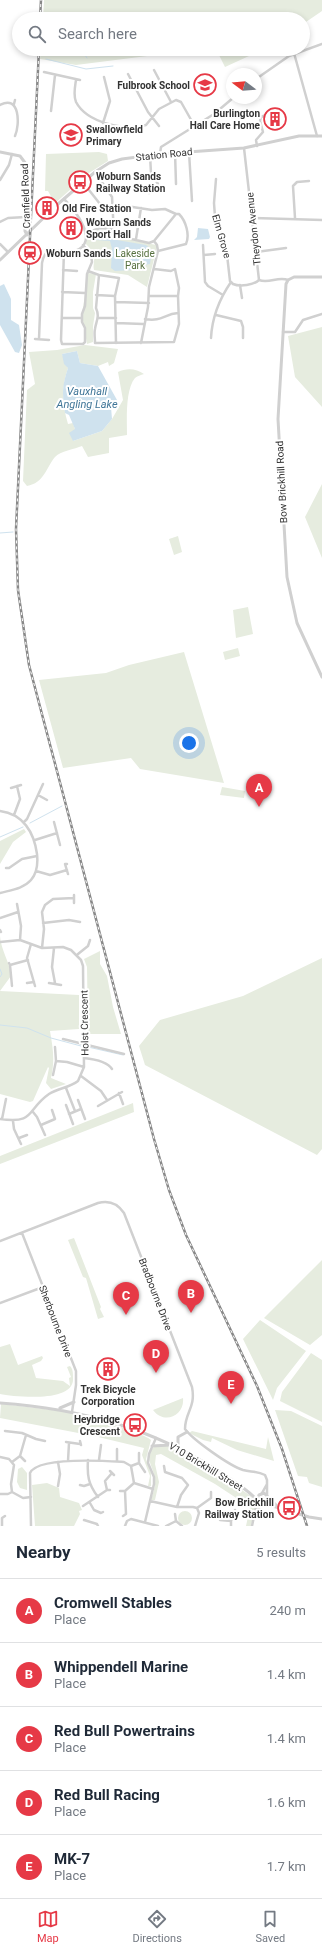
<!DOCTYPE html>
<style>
:root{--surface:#fff;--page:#f6f6f7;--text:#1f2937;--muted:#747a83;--line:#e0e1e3;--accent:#e63946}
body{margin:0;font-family:Roboto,sans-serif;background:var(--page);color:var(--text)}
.compass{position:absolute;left:226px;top:68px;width:36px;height:36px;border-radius:50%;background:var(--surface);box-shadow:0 2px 6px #0003;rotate:286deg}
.you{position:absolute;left:189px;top:743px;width:14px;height:14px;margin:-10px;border:3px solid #fff;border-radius:50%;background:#1a73e8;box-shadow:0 0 0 6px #1a73e833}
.badge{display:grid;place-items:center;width:26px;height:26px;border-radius:50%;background:var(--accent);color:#fff;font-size:13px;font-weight:700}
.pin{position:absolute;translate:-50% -33px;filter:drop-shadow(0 1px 2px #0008)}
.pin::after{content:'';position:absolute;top:21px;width:14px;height:12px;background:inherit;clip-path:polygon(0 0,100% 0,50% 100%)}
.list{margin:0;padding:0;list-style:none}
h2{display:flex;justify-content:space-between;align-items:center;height:52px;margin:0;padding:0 16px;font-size:17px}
h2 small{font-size:13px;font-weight:400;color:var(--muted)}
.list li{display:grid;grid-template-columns:26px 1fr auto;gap:12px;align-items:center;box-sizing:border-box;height:64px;padding:0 16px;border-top:1px solid var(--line)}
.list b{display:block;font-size:15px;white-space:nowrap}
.list p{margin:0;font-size:13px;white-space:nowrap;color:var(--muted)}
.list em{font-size:13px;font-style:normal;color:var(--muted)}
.icon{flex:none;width:22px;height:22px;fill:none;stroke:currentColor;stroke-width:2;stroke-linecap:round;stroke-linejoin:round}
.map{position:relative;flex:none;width:322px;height:1526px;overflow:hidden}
.search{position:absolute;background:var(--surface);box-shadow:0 2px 6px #0003;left:12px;right:12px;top:12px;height:44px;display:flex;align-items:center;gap:10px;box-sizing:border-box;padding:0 14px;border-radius:22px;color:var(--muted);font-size:15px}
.sheet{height:372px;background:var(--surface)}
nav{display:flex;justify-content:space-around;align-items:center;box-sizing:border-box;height:56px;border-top:1px solid var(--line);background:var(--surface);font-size:11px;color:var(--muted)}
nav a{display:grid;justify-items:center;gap:2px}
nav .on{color:var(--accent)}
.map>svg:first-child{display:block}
</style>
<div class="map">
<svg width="322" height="1526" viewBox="0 0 322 1526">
<rect width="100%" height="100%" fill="#fff"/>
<path fill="#e6ecdf" d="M44,0H322V11L303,24V19H43Z
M41,49H168L163,54L76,65L40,59Z
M216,49H253L247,52L249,56L225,67Z
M99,152L107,154L108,161L89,173L53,205L51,203L53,200L48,191H45L46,154Z
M97,230H110L113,236L156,245L157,247L147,287L128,275L94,270C93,266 94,265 94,261C95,253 90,248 85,243L87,234Z
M88,273L96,274L93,292V308L95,313L93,326V342L87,344L82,315Z
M322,327V407L295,377L288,336Z
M85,345L118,349L114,363L109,366L108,362L98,366L80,363L77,351L62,354L68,368C61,389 62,403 68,424L73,423L75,429L73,441L102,431L112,419L123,400L118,372C126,368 136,368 144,374C141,375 137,376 135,378C125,390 127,420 127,435L109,438V453L88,457L82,446C75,449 60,451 55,457C46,468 44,483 27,486L23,481L27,390L35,384L29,352L57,350Z
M322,484V558L305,517Z
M178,536L182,552L174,555L169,539Z
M248,607L253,634L236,638L233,610Z
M238,648L240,656L225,660L223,652Z
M184,652L224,783L140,769L131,758L63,768L39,680L106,673L129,665Z
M222,787L245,791L244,798L220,795Z
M24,829L26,832L13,842L0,864V841Z
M0,936C1,951 10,962 11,976L0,991L79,995V1029L50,1031C53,1048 55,1061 51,1078L66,1084L51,1089L46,1083L49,1068L48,1067L33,1101L30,1102L0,1094Z
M100,951V964L107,976L113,1007L121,1034H88L87,967L84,959Z
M322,958V1149L317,1155L145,1065L139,1046L160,1020L243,996Z
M133,1103L134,1112L0,1164V1156Z
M74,1238L101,1307L100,1309L104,1317L98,1319L86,1278L83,1277L68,1240Z
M322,1260V1335L310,1345L264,1318Z
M260,1320L306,1351L277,1388L273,1400L243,1339Z
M10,1344L18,1365L42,1356L43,1358L41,1361L32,1365L36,1378L63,1381L70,1386L69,1378L71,1377L67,1367L70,1366C73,1369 73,1373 73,1378C75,1403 16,1397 0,1394V1347Z
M311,1353L322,1360V1422L280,1401L282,1392Z
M183,1398C185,1416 164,1425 153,1410Z
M1,1404C44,1409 91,1412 130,1431C139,1435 143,1434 151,1440L146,1459L151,1473V1486H148L150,1476L142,1455L144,1448L94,1436L0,1418Z
M275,1410L291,1411L322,1426V1487L309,1483L307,1477L298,1476Z
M192,1431L266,1449L268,1437L274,1461L237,1450L212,1438L211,1442L203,1440L189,1433Z
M166,1445L190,1456L251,1496L255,1507L251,1526H246L250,1507L215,1484L161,1454L156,1455L155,1464L159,1482L155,1500H151C153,1494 155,1487 155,1481C155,1468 143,1459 154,1447Z
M22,1467L27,1473V1490L20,1488L17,1482L18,1469Z
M47,1483L59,1488L60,1497L79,1503L82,1510L79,1511L80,1514L74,1526H35L32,1485Z
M178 1518a7 7 0 1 1 14 0a7 7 0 1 1-14 0Z"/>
<path fill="#cfe2ee" d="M198,228L208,229L210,237L209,239L194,240L197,237Z
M103,231L108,234L111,239L146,245L152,250L150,264L134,267L131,270L115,271L111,268L112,249L110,241L96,240V234Z
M4,284L11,299V320L19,325L22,345L19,353L15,352L0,325V286Z
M77,351L80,363L98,366L117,400L111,407L112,419L102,431L73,441L69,433L75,429L69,415L65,413C62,394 62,386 68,368L64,364L62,354Z"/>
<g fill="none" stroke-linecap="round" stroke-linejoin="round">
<path stroke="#cfe2ee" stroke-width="1" d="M81,49L87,58
M46,59L86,69L113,66
M0,533L13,532
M30,823L62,806
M0,837L23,827
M0,969L2,974L0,977
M0,1025L27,1028L51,1038L81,1046
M88,1047L123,1055"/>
<path stroke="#d0d0d0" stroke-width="2.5" d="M294,53L317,136
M154,70L171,102
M44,72L80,80
M128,74L148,112L159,126
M256,79L289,56L322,44
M76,80C75,87 73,95 76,102C87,123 125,131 146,125L159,109L176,100L181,102L194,125
M14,104L15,100
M0,105C20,94 20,125 15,136
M51,111L55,75
M103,123L110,101L104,77
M257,146L256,140L263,132L260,121L261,117L268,114
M244,148L259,280
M175,152L176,184
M189,152L192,201
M160,154L161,147L214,114L233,98
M95,172L112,197L114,235L149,243L154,241L157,245L158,251L149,287L148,307L141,343
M216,179L214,203L215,217L226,246L230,281L233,284C240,287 254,285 259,280
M0,180L9,165L12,154
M89,190L100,204L103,206H126L152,210L165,209L176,214
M149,193L155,191L158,184L151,173L150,155
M252,218L322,220
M295,218L293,186L297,182L309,181
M0,222L8,218L26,217
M86,233L100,228L113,229
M136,239L141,208
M154,241L176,214H179C186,221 190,235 186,244L158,251
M0,244L8,252
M203,245L205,282L208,286L223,295
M64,251L61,340L62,344H83L85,342V328L82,322V314L85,306L87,274L92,262L91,254L83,245
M256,252L286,248
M204,255L215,254
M154,269L171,271L175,269L179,288L178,296
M63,270L77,271
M88,271L99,275
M259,280C269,284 278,276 288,280
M240,285L242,298
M62,292L85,293
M96,295L115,296
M116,302L149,303
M216,315L241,321L243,327V338
M62,318H82
M98,318H116
M145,319C162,322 164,314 178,313
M116,323L143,324
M283,332H295L303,320L322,314
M211,338C212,318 220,298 231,282
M35,339L49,340
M39,339L42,263C43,258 45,252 50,251C58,248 67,254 75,251C101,242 74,209 64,199
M116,343L115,296L119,278L99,275L96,308C100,317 96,321 95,329C94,333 95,338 95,343L174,342L179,324L178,296H149
M11,788L21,785
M38,795L47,800
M0,811C23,814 34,832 37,854C38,863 37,873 31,880C23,889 11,890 0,893
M14,815L20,799L17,786
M24,822L27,819L43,784
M54,822L60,845
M35,840L57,833
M67,864H65L68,874
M6,868H9L22,859L37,856
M36,871L50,875L67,870
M74,895V903
M17,904L21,926L20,940
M0,918L18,912
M43,923L69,920L80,922
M0,930L1,932
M0,942L20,940L42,948L63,947L71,950L81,960L83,966L84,1067L78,1081C69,1088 58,1088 49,1094C26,1110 36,1124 0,1119
M31,944L27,958L35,986
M42,948L44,929L42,912L45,905L53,899L74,898
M54,948L52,967L55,983
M78,954L88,946L90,940
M9,963L10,965L28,960
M10,965L12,986
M27,983L34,982
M49,983L61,985
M63,1039L124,1054
M84,1058C93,1059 107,1061 112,1069
M56,1061L67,1062L84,1067
M53,1075L56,1061L55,1047
M81,1076L101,1091L107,1100
M66,1088L75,1111
M119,1093L123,1104
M78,1100L85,1119
M66,1105L73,1124
M98,1106L122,1092
M33,1112L37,1117L45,1135
M69,1114L81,1109
M2,1119L6,1099
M13,1121L14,1129L21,1144
M41,1125L55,1119L52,1110
M19,1138L27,1135
M22,1233L76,1371V1385L72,1412
M0,1241L98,1203C109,1200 118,1204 124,1213L192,1387C196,1408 185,1412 185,1429C193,1440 230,1466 243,1470C251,1472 257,1471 265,1475L267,1480V1495
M0,1303L43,1287
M5,1431L22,1433L36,1439L45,1441
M80,1441L81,1445
M66,1442L80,1444
M139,1453V1463L145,1472
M20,1456L25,1461
M0,1457L9,1459L14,1465L11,1484L12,1492L23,1498L31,1497
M88,1460C87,1475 88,1484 98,1497
M99,1460L101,1445
M68,1461L69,1443
M117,1461V1449
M12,1462L20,1456L26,1435
M58,1462L60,1474L58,1486
M131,1466L139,1463
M164,1466L165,1472L182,1478L188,1485L181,1495L177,1507
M110,1471L114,1475
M80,1485L84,1486L90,1484
M110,1490H107L105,1481L112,1473
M120,1491H125
M262,1493L267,1484
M0,1494H8L12,1492
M150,1501L177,1507H193L197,1508L199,1513L195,1526
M90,1503L94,1510L101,1513L103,1512
M83,1506L107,1490
M197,1508L211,1498V1492
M256,1511L263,1505
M175,1514L176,1521L182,1526
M123,1516L126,1514L125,1491L134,1483
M84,1520L97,1524L98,1526
M220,1520L231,1521
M145,1522L154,1484V1477L148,1463L149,1454L156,1438
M2,1526V1518L5,1516
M31,1526L30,1473C38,1456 107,1461 124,1462L131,1466L134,1483L153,1489
M125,1526L127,1521L131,1519L158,1526
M166,1526L176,1521
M231,1526V1521L235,1510
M252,1526L257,1502"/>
<path stroke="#d0d0d0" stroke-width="3" d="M0,152L20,156L26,164L25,231L27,235
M0,260L58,204L95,172L109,163L122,159L160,154L244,148L299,136H322
M322,277H294L288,280L286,284L278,419L287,577L297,623L322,677
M0,1403C80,1409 150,1427 218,1471C232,1480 246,1488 257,1500
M60,1408L74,1402
M152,1446L170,1445
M178,1448V1437L187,1432
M268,1497V1501L265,1505L260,1504L257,1502L259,1495L264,1493L276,1505
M266,1504L309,1517L322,1519"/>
<g stroke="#888" stroke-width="2.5">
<path id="rail" d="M40,19L41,0
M39,49L16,529L18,590L29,665L154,1139L169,1190L186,1235L257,1386L282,1449L307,1526"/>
</g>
<use href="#rail" stroke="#fff" stroke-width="1" stroke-dasharray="3" stroke-linecap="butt"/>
</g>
<defs>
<g id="school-ring" transform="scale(1.15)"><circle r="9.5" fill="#fff" stroke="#e63946" stroke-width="1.5"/><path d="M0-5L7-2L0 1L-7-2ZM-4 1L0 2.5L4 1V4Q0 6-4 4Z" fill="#e63946"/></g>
<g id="building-ring" transform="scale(1.15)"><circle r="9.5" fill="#fff" stroke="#e63946" stroke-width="1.5"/><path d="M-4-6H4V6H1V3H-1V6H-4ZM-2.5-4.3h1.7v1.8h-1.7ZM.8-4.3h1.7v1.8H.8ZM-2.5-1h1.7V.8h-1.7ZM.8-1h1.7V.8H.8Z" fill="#e63946"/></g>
<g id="bus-ring" transform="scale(1.15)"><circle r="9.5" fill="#fff" stroke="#e63946" stroke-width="1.5"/><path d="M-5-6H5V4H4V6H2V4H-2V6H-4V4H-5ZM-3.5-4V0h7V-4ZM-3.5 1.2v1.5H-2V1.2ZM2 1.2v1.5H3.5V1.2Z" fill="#e63946"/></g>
<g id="station-ring" transform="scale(1.15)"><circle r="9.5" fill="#fff" stroke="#e63946" stroke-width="1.5"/><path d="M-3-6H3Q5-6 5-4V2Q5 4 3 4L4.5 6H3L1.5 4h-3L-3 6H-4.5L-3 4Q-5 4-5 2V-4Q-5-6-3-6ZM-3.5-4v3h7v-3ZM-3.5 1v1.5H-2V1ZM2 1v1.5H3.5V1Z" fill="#e63946"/></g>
</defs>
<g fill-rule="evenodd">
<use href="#school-ring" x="205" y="85"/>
<use href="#building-ring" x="275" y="119"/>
<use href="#school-ring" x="71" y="135"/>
<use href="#bus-ring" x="80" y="182"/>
<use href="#building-ring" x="47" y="208"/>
<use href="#building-ring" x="71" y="228"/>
<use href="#station-ring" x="30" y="253"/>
<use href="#building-ring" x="108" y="1369"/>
<use href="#bus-ring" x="135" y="1425"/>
<use href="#bus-ring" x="289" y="1508"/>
</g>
<g text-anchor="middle" stroke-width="4" stroke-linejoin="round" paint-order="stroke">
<g font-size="10" font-weight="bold" fill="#333" stroke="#fff" text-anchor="start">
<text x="190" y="89" text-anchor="end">Fulbrook School</text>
<text x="260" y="117" text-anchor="end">Burlington<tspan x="260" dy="12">Hall Care Home</tspan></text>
<text x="86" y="133">Swallowfield<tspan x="86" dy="12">Primary</tspan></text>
<text x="96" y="180">Woburn Sands<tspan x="96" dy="12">Railway Station</tspan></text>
<text x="62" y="212">Old Fire Station</text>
<text x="86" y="226">Woburn Sands<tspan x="86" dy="12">Sport Hall</tspan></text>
<text x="46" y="257">Woburn Sands</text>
<text x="108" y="1393" text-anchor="middle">Trek Bicycle<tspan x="108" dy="12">Corporation</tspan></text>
<text x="120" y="1423" text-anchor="end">Heybridge<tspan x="120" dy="12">Crescent</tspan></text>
<text x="274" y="1506" text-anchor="end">Bow Brickhill<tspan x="274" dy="12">Railway Station</tspan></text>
</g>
<g font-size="10" fill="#333" stroke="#fff">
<text transform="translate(164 154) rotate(-6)" y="4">Station Road</text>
<text transform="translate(25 196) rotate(-92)" y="4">Cranfield Road</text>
<text transform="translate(253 229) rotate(-96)" y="4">Theydon Avenue</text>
<text transform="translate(222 236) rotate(74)" y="4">Elm Grove</text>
<text transform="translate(281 482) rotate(-93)" y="4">Bow Brickhill Road</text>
<text transform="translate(84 1023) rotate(-91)" y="4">Holst Crescent</text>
<text transform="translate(156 1294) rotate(69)" y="4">Bradbourne Drive</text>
<text transform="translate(56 1321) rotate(69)" y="4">Sherbourne Drive</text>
<text transform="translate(206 1466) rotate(31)" y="4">V10 Brickhill Street</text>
</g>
<g font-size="10" fill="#56703f" stroke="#fff">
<text x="135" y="257">Lakeside<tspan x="135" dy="12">Park</tspan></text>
</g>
<g font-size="11" font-style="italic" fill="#3f7597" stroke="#fff">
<text x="87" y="395">Vauxhall<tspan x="87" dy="13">Angling Lake</tspan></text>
</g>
</g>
</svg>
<svg class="compass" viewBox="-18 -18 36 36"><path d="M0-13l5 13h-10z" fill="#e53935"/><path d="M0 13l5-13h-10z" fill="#747a83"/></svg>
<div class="you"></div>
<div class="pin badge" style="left:259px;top:807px">A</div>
<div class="pin badge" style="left:191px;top:1313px">B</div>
<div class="pin badge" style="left:126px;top:1315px">C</div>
<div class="pin badge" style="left:156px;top:1373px">D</div>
<div class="pin badge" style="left:231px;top:1404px">E</div>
<div class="search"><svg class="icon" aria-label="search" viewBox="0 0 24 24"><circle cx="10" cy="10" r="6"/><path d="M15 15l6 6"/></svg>Search here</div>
</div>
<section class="sheet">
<h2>Nearby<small>5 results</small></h2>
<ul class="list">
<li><span class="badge">A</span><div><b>Cromwell Stables</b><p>Place</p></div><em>240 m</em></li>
<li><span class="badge">B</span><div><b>Whippendell Marine</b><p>Place</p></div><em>1.4 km</em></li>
<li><span class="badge">C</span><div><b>Red Bull Powertrains</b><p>Place</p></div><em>1.4 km</em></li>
<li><span class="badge">D</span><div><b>Red Bull Racing</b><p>Place</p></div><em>1.6 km</em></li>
<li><span class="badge">E</span><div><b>MK-7</b><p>Place</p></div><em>1.7 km</em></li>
</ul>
</section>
<nav>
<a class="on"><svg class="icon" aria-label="map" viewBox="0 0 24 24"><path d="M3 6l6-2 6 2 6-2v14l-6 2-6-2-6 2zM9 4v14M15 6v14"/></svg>Map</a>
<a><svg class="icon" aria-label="directions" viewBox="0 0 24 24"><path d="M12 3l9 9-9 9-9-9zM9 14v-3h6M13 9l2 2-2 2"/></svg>Directions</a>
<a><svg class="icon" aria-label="saved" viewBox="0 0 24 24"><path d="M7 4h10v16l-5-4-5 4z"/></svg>Saved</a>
</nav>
